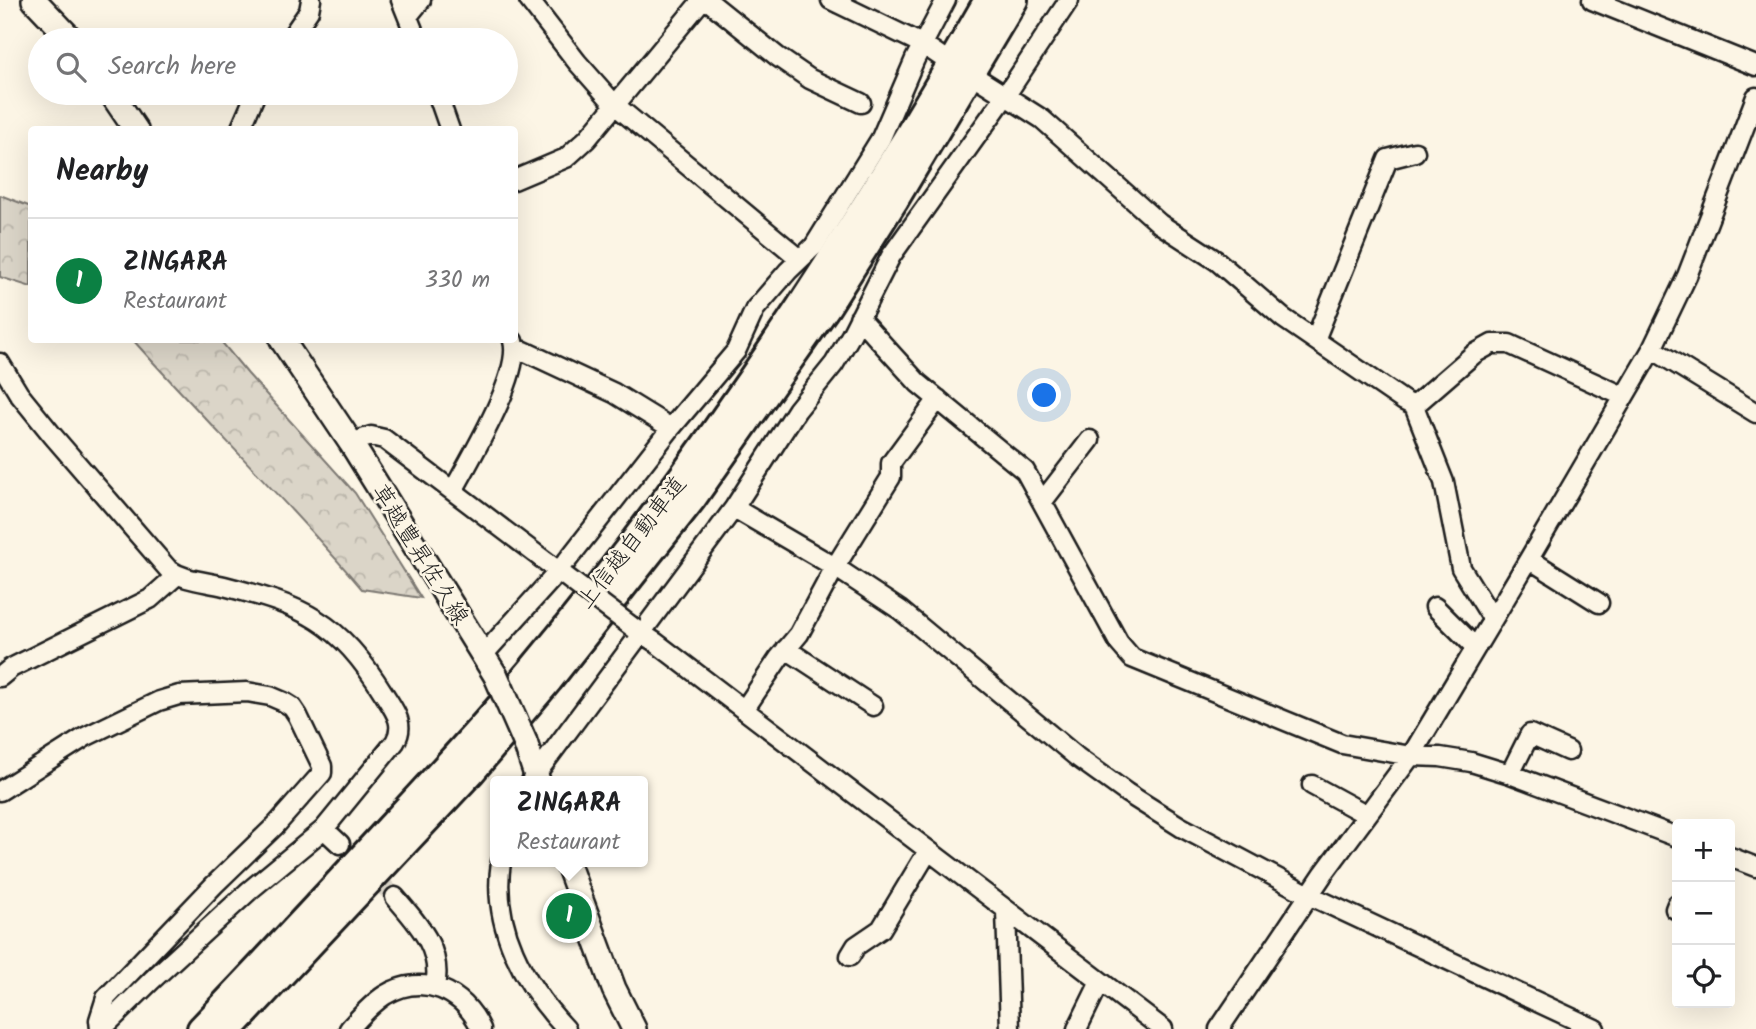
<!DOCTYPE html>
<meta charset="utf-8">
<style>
:root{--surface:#fff;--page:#f2f2f2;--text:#202124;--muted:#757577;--line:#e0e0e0;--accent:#0b8043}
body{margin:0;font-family:Kalam,"Klee One",sans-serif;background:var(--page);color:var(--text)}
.controls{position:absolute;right:21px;bottom:21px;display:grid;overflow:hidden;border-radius:7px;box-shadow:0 7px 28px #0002}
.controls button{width:63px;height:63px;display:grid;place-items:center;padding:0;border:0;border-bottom:2px solid var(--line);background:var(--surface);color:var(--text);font:35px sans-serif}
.you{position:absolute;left:1045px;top:396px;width:24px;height:24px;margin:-18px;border:5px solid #fff;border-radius:50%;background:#1a73e8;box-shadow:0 0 0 10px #1a73e833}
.badge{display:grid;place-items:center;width:46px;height:46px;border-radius:50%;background:var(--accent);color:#fff;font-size:23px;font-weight:700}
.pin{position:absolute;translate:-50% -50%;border:4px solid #fff;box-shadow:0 2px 7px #0006}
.popup{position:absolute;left:490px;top:776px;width:158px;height:91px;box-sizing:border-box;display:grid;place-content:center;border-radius:7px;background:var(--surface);filter:drop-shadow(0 2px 5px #0005);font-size:23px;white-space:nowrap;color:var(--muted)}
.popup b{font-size:26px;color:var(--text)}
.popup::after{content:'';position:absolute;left:50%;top:100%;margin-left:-14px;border:14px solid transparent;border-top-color:var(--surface)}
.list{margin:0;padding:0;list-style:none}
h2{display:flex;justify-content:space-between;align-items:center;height:91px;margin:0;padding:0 28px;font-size:30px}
h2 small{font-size:23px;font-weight:400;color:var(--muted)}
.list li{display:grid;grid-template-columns:46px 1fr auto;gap:21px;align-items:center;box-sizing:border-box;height:126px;padding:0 28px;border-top:2px solid var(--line)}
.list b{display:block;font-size:26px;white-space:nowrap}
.list p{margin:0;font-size:23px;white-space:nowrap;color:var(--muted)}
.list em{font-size:23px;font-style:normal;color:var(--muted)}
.icon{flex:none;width:38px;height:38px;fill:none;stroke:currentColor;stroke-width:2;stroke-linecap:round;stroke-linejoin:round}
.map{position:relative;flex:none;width:1756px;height:1029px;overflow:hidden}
.search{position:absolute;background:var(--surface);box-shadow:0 7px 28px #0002;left:28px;top:28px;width:490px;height:77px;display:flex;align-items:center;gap:18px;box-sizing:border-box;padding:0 24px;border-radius:38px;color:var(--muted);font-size:26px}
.panel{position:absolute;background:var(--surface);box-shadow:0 7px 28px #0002;left:28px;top:126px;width:490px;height:217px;border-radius:7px}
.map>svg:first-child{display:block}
</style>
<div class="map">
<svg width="1756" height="1029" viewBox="0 0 1756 1029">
<defs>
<pattern id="forest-crowns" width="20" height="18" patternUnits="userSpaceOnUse" patternTransform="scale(1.75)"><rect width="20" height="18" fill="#dbd5c8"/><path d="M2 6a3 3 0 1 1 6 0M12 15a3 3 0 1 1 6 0" fill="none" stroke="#bbb6ab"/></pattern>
</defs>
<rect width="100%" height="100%" fill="#fcf5e5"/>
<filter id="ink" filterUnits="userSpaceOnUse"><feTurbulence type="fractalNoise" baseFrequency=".0143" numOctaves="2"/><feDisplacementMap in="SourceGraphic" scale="14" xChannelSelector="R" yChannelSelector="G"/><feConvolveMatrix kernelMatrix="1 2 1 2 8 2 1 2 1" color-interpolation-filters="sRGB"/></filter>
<g filter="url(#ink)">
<path fill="url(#forest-crowns)" stroke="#7c7872" stroke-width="2" d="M0,195L31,207V287L0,277Z
M133,340H220L248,374L355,493L421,598L362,589C289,503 208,424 133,340Z"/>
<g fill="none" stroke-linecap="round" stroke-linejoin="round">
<path stroke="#dad4c7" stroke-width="18" stroke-dasharray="18 9" stroke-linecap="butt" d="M340,844L395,897"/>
<g stroke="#1c1c1c" stroke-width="23">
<path id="minor" d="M401,0L417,40
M529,0L577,62L615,105L800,259
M707,0L778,57L810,79L861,103
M831,0L924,45L940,56
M1592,0L1756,66
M408,16L421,0
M289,40L309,11L311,0
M982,81L1042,119L1160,224L1217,261L1283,318L1404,401L1414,406L1474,354L1492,344H1509L1623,396
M437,93L450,130
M240,130L256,93
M514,180L566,158L587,139L702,0
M859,318L918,383L1025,471L1119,643L1132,658L1342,744L1411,756L1440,757L1471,762L1510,774L1677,837
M1315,340L1388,159L1415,152
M1652,349L1756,413
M516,350L524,351L614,393L671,428
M0,363L19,394L53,436L168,569C185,581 204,581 224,586C305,607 338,620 384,694C394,710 406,724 395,742L324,829L250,890L152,980L102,1029
M1414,406L1444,482L1461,568L1492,618
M351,443L371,436L384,439L565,576
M453,491C470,459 522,374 513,341
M1043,501L1090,440
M734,508L835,567L900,610L1077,757L1127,793L1181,827L1311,896L1595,1029
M1529,559L1599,603
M1435,607L1475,647
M635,629L655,642L1163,1029
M786,649L873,706
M484,654L559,571L671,428L736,351L755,309L788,271L814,246L881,138L915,59L946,0
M0,677L11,668L150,599L177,575
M744,710L779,658L799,634L835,567L891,477V463L938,399
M1510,774L1530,734L1568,751
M531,781L734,508L797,410L834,364L851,335L891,256L1006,95L1069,0
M1312,785L1367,815
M0,791L85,737L159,701L179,695L247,692L270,696L284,702L292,707L298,716L322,766V773L276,825L214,885L106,998L99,1020L100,1029
M324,829L340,844
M1730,857L1756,867
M501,862C491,926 524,984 566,1029
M395,897C417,923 443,949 435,986
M1675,909L1677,904
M1006,911L1010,1029
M850,956L856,946L881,929L928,851
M349,1029C360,1017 371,1004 385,995C423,972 464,991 481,1029
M1077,1029L1100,982
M1219,1029L1324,873L1411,756L1529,559L1652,349L1687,276L1756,97"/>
</g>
<g stroke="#1c1c1c" stroke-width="28">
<path id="major" d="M34,0L72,40
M111,93L136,130
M282,340L351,443L496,676
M525,742L538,781
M567,862L614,989L634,1029"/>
</g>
<g stroke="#1c1c1c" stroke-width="32">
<path id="highway" d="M201,1029C266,961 329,893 393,824C440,773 488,722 533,668C706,461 854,235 988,0
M230,1029L472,771L549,680L692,499L828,305L894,201L1014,0"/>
</g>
<use href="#minor" stroke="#fcf5e5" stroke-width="18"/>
<use href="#major" stroke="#fcf5e5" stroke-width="23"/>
<use href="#highway" stroke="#fcf5e5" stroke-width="26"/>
<g stroke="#1c1c1c" stroke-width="23" stroke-linecap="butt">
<path id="minor-bridge" d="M565,576L635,629"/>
</g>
<g stroke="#1c1c1c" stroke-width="28" stroke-linecap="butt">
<path id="major-bridge" d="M496,676L525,742"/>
</g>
<use href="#minor-bridge" stroke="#fcf5e5" stroke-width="18"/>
<use href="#major-bridge" stroke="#fcf5e5" stroke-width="23"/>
</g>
</g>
<g text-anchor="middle" stroke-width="5" stroke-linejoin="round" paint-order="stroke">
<g font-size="23" fill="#1c1c1c" stroke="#fcf5e5">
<text transform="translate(631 542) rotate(-52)" y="8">上信越自動車道</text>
<text transform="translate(421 554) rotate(58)" y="8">草越豊昇佐久線</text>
</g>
</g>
</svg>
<div class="controls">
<button>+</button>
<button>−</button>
<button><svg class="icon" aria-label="locate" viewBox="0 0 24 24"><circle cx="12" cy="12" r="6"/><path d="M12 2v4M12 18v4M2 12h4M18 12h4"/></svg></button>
</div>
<div class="you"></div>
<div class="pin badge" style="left:569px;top:916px">1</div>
<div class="popup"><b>ZINGARA</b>Restaurant</div>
<div class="search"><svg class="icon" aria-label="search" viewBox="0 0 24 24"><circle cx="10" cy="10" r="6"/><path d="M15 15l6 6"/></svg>Search here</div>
<section class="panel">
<h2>Nearby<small></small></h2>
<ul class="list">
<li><span class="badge">1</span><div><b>ZINGARA</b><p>Restaurant</p></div><em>330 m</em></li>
</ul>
</section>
</div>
